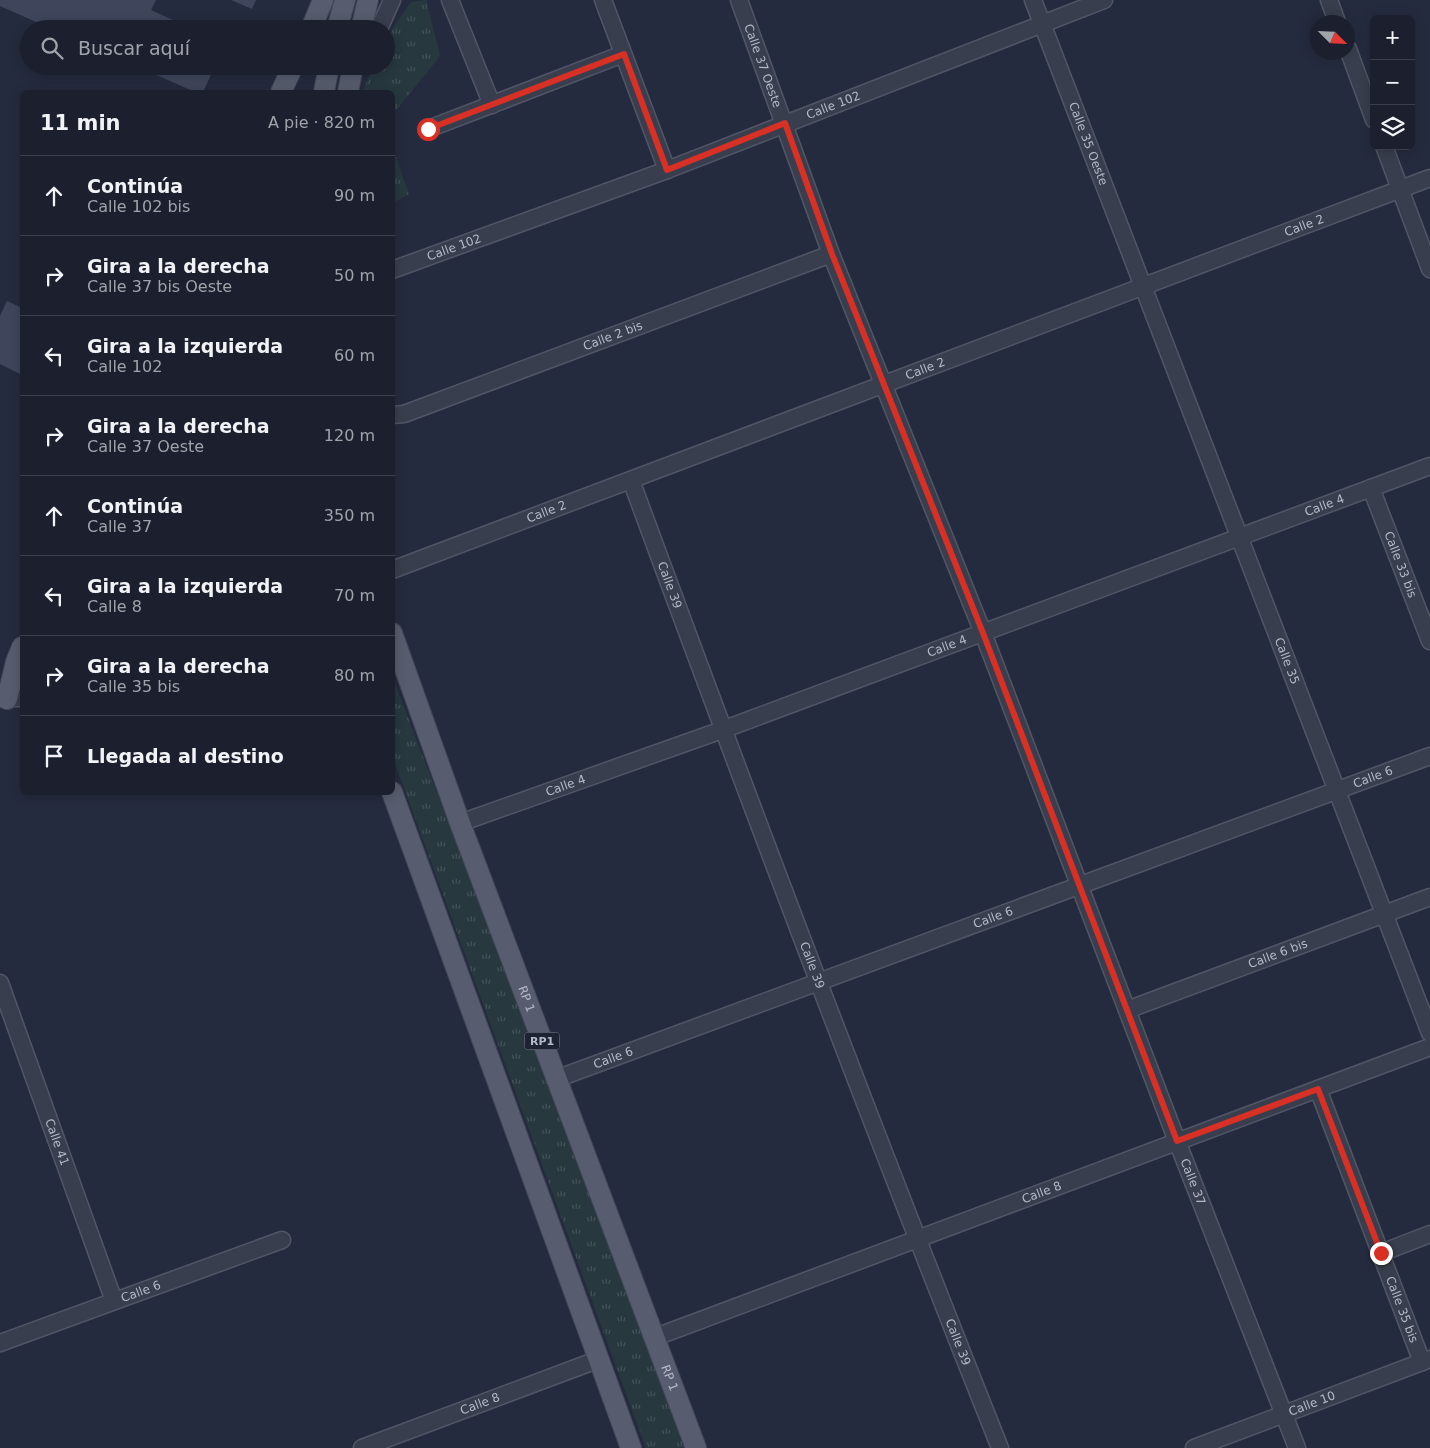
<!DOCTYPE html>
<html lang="es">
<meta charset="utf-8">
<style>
:root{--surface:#1c202e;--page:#292d3a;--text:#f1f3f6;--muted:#a0a3aa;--line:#3a3e4a}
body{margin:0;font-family:"DejaVu Sans",sans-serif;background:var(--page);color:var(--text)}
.controls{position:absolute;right:15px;top:15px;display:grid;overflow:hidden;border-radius:8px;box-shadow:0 2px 12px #0003}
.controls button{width:45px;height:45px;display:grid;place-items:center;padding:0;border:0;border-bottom:1px solid var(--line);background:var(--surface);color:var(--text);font:25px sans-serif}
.compass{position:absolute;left:1310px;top:15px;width:45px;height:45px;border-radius:50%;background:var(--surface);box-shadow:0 2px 12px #0003;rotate:114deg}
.stop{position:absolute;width:15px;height:15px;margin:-11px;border:4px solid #d93025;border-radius:50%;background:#fff}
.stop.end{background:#d93025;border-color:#fff;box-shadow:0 1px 5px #0008}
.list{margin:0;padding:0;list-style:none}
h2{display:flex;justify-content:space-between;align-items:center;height:65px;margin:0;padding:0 20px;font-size:21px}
h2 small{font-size:16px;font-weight:400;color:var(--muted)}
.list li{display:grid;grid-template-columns:32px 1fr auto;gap:15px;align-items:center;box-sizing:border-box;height:80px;padding:0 20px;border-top:1px solid var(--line)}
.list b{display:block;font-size:19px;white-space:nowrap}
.list p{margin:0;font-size:16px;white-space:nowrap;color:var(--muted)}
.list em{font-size:16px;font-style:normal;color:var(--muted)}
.icon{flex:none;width:28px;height:28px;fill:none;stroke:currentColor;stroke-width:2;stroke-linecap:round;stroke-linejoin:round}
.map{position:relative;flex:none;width:1430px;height:1448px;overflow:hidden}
.search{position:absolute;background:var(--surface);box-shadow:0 2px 12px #0003;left:20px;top:20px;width:375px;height:55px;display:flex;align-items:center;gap:12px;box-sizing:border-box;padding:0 18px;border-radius:28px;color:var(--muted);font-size:19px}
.panel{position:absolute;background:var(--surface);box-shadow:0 2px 12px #0003;left:20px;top:90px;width:375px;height:705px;border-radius:8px}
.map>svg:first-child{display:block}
</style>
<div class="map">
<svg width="1430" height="1448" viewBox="0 0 1430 1448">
<defs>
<pattern id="park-tufts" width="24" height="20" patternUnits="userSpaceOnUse" patternTransform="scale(1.25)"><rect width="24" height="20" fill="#27383f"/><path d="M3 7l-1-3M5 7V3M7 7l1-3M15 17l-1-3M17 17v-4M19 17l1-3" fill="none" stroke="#445359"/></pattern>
</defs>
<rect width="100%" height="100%" fill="#252b3e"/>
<path fill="url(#park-tufts)" d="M426,0L440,56L393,114L392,92H362L374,66H386C386,31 392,30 411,2Z
M393,149L409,194L393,203H392Z
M392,676L688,1448H646L393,758Z"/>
<path fill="#3f465b" d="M0,0H156L151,10L193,29H52L0,6Z
M231,0H256L252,9Z
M136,66H215L203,92H195Z
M7,301L22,308V375L0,364V316Z"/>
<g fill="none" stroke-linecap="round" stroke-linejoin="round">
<g stroke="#515666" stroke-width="19">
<g id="minor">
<path d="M450,0L492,105"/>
<path d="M603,0L667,170"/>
<path id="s1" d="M739,0L831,254L983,633L1177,1141L1297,1448"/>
<path id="s2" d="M1033,0L1430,1033"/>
<path d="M1329,0L1337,22"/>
<path d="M379,29L392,0"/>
<path d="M1348,49L1374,120"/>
<path d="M428,129L623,54"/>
<path d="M1384,146L1430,269"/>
<path id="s3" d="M392,270L667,170L1104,0"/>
<path id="s4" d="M392,415L404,414L831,254"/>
<path id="s5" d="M631,480C750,804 872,1127 1000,1448"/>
<path id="s6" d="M1371,488L1430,641"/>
<path id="s7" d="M392,570L1430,178"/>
<path d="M0,698H22"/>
<path id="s8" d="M460,823L722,730L1430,466"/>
<path id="s9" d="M0,983L114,1301"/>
<path id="s10" d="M1127,1010L1430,897"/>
<path id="s11" d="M556,1079L1430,756"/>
<path id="s12" d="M1318,1089L1422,1362"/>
<path d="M1381,1253L1430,1234"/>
<path id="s13" d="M653,1338L1430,1047"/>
<path id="s14" d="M0,1343L282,1240"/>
<path id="s15" d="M362,1448L597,1360"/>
<path id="s16" d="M1194,1448L1430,1359"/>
</g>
</g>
<g stroke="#424757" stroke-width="22">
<g id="major">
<path d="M311,29L323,0"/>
<path d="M337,29L345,0"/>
<path d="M361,29L368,0"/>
<path d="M281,92L293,66"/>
<path d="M324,92L329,66"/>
<path d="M348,92L353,66"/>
<path id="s17" d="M392,633L460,823L696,1448"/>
<path d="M7,699L16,662L22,647"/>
<path d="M392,792L631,1448"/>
</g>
</g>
<use href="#minor" stroke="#393e4e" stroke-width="16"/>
<use href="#major" stroke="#575d6e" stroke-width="20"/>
</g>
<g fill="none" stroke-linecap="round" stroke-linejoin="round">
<path stroke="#d93025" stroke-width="6" d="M428,129L624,54L667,170L785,123L832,254L983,633L1177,1141L1318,1089L1381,1253"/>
</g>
<g text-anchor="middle" stroke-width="5" stroke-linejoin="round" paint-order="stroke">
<rect fill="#1e2333" stroke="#888c9c" stroke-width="1" x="524.5" y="1032.5" width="35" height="17" rx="4"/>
<g font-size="11" font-weight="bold" fill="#b5b9c9">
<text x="542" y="1045">RP1</text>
</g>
<g font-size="12" fill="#b5b9c9" stroke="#1e2333">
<text dy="4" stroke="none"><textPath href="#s1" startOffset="70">Calle 37 Oeste</textPath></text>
<text dy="4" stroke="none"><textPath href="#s3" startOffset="471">Calle 102</textPath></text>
<text dy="4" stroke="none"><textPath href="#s2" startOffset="154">Calle 35 Oeste</textPath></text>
<text dy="4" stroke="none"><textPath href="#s7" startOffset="975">Calle 2</textPath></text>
<text dy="4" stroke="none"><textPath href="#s3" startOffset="66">Calle 102</textPath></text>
<text dy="4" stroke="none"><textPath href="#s4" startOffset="235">Calle 2 bis</textPath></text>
<text dy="4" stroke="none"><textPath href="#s7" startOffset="570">Calle 2</textPath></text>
<text dy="4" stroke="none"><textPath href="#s8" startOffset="921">Calle 4</textPath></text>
<text dy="4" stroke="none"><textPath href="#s7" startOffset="165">Calle 2</textPath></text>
<text dy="4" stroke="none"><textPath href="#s6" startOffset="82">Calle 33 bis</textPath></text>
<text dy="4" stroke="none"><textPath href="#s5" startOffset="112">Calle 39</textPath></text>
<text dy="4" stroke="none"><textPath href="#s8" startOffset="518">Calle 4</textPath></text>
<text dy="4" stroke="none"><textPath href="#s2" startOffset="708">Calle 35</textPath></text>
<text dy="4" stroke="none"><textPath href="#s11" startOffset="871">Calle 6</textPath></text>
<text dy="4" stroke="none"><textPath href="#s8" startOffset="112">Calle 4</textPath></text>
<text dy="4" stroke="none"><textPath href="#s11" startOffset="466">Calle 6</textPath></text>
<text dy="4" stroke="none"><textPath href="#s10" startOffset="161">Calle 6 bis</textPath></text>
<text dy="4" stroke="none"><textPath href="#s5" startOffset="518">Calle 39</textPath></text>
<text dy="4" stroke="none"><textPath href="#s17" startOffset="390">RP 1</textPath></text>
<text dy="4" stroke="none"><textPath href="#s11" startOffset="61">Calle 6</textPath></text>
<text dy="4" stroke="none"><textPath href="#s9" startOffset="169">Calle 41</textPath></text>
<text dy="4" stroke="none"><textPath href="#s1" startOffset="1266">Calle 37</textPath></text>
<text dy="4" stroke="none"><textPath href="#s13" startOffset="415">Calle 8</textPath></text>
<text dy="4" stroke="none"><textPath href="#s14" startOffset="150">Calle 6</textPath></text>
<text dy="4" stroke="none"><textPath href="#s12" startOffset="236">Calle 35 bis</textPath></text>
<text dy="4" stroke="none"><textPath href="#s5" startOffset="922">Calle 39</textPath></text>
<text dy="4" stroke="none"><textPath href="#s17" startOffset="795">RP 1</textPath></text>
<text dy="4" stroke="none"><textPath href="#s16" startOffset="126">Calle 10</textPath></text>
<text dy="4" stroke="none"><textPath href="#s15" startOffset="126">Calle 8</textPath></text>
</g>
</g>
</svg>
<div class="controls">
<button>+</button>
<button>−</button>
<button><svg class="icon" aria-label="layers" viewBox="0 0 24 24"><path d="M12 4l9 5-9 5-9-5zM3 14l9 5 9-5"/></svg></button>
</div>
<svg class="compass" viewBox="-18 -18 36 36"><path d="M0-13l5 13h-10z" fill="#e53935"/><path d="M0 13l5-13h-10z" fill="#a0a3aa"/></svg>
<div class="stop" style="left:428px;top:129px"></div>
<div class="stop end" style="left:1381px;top:1253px"></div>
<div class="search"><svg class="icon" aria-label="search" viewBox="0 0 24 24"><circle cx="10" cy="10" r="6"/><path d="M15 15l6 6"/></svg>Buscar aquí</div>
<section class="panel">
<h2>11 min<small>A pie · 820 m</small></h2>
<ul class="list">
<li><svg class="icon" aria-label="ahead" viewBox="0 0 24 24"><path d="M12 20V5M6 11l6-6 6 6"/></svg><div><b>Continúa</b><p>Calle 102 bis</p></div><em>90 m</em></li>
<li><svg class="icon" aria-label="right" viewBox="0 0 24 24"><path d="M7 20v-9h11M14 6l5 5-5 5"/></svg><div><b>Gira a la derecha</b><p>Calle 37 bis Oeste</p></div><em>50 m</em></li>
<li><svg class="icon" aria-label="left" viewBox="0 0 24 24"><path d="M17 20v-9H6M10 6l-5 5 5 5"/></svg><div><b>Gira a la izquierda</b><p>Calle 102</p></div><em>60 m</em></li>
<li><svg class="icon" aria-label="right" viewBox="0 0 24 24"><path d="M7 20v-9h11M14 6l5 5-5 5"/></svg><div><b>Gira a la derecha</b><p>Calle 37 Oeste</p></div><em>120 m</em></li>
<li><svg class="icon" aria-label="ahead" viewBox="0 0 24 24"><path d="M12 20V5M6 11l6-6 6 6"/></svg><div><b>Continúa</b><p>Calle 37</p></div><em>350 m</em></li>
<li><svg class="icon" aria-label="left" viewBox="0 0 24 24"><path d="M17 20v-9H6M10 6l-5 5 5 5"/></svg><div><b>Gira a la izquierda</b><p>Calle 8</p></div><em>70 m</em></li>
<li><svg class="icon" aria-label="right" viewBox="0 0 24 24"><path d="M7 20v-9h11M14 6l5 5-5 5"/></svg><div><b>Gira a la derecha</b><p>Calle 35 bis</p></div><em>80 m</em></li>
<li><svg class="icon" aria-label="arrive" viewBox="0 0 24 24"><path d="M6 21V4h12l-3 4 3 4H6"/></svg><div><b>Llegada al destino</b></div></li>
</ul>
</section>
</div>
